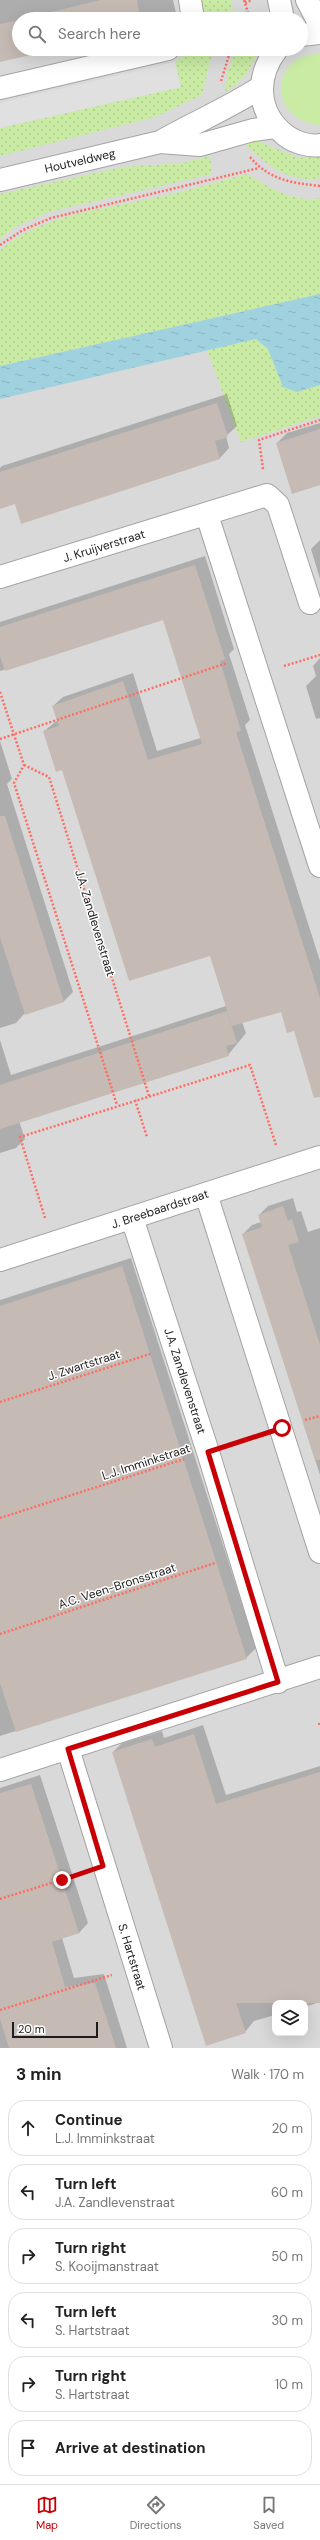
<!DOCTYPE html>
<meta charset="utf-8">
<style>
:root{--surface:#fff;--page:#f6f6f6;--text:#222;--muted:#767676;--line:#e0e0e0;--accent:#c80006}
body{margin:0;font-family:"DM Sans",sans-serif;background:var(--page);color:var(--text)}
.controls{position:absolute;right:12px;bottom:12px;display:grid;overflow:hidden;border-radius:8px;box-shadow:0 4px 16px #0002}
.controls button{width:36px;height:36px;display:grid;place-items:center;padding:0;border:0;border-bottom:1px solid var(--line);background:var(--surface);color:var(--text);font:20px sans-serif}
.scale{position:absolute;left:12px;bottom:10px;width:86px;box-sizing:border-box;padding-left:4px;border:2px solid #1c1c1c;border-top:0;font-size:11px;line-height:14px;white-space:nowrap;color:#1c1c1c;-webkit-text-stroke:3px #fff;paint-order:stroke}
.stop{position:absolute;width:12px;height:12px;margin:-9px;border:3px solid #c80006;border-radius:50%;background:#fff}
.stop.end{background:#c80006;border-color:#fff;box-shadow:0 1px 4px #0008}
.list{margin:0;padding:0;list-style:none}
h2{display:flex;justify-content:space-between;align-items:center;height:52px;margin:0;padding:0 16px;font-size:17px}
h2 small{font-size:13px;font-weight:400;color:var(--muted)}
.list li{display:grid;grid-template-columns:26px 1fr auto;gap:12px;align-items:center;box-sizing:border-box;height:56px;margin:0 8px 8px;padding:0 8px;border:1px solid var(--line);border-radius:16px}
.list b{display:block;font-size:15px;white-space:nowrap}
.list p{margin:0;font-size:13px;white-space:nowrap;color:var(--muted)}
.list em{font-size:13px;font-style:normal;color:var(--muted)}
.icon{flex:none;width:22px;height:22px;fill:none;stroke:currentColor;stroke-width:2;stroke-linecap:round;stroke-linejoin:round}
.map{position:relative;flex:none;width:320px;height:2048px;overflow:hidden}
.search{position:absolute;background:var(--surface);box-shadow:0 4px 16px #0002;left:12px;right:12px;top:12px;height:44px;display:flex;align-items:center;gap:10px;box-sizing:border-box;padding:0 14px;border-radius:22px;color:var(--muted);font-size:15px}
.sheet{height:436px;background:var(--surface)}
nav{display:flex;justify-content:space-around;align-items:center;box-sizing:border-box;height:56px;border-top:1px solid var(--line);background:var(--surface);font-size:11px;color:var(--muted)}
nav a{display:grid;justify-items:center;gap:2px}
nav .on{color:var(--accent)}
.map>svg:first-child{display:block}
</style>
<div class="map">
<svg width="320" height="2048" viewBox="0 0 320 2048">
<defs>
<pattern id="grass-dots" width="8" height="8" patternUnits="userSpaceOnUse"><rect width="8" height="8" fill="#c9eba4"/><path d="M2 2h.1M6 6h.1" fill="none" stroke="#acc98d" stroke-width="1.8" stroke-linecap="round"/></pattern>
<pattern id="water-ripples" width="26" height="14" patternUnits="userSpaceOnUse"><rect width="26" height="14" fill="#9fd2de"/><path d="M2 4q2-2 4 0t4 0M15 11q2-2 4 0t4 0" fill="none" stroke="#88b4be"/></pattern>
</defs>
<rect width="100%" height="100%" fill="#eee9e1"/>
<path fill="#dad9d9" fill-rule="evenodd" d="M0,0H320V2048H0ZM19,19H301V49H19ZM275,2003H305V2033H275Z"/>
<path fill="url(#grass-dots)" d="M201,0H231L234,19H211L204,13Z
M193,49H203L212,53L202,95L155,117L0,156V128L181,87L175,62Z
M237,49H260L245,76L225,93L228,70Z
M255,140L299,158L320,157V178C288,184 265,163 244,143Z
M210,156L212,174L49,212L15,227L0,239V194L123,167L182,163Z
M247,174C268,187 294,203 320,198V294L0,366V250C42,215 97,210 149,199C182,192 214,183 247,174Z
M256,339L268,349L283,387L297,392L320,385V416L241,442L207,350Z"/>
<path fill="#c9eba4" d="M320,54V124L319,125C264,118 273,51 320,54Z"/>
<path fill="#e0e0e0" d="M175,62L181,87L0,128V103Z"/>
<path fill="url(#water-ripples)" d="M320,294V385L297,392L283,387L268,349L256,339L0,399V366Z"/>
<path fill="#0003" d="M0,0H173L176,13L170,19H19V49H52L0,61Z
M227,394L237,426L226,436L229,448L220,458L16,503L0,501V468L2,466Z
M320,423V484L277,443L287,433Z
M320,540V579L311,549Z
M205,556L234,649L229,654L250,720L245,725L320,961V1095L294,1029L281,1010L242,1022L246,1033L228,1055L19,1121L25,1139L16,1148L0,1153V1040L11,1075L226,1006L210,955L63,769L44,731L58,720L53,706L63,697L133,673L157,751L201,738L164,619L0,671V622Z
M320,658V718L316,719L306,686L316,676L313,666Z
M0,741L12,779L7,784L73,992L64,1001L24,1014L16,1023L0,1028Z
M293,1198L297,1212L301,1211L308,1232L320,1228V1475L243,1234L252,1225L261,1222L259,1215L268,1206Z
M131,1258L256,1648L246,1658L0,1736V1300Z
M203,1725L226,1795L320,1766V2002L305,2007V2003H275V2015L254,2021L245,2032L113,1752L122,1743L162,1731L164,1738Z
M40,1775L88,1923L79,1933L62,1938L74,1978L104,1974L127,2048H0V1788Z"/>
<path fill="#c6bbb4" d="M101,0H137L140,19H22Z
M19,20V49H57L0,62V24Z
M217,403L228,437L215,441L220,459L21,524L15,504L0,509V472Z
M320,429V485L292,494L276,443Z
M195,565L225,659L220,661L241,731L236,732L320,998V1097L314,1098L294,1031L287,1033L281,1012L232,1026L210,956L129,981L62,770L56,772L43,731L59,726L52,706L123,681L148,760L202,744L163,620L5,671L0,656V627Z
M0,816H5L64,1002L25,1015L0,937Z
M227,1011L237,1043L226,1046L229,1056L0,1129V1085Z
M283,1206L288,1221L292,1219L299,1242L288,1245L320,1345V1460H315L242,1234L262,1227L258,1215Z
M122,1266L247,1659L16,1732L0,1683V1306Z
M194,1734L216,1804L320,1772V2003H236L246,2033L206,2046L112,1752L152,1739L155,1747Z
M31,1784L79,1933L52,1942L65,1987L95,1983L116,2048H9L0,2019V1793Z"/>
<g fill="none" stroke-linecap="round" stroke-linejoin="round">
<g stroke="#a3a3a3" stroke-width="24">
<path id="minor" d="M190,0L193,19
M0,88L168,49
M160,142C193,123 229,108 261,87
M0,180L160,142L200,145L253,130L275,127
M207,515L320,866
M0,577L267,495L278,505L310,603
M206,1194L320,1552
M132,1218L208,1452L278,1682
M0,1260L320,1157
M68,1749L161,2048
M0,1770L320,1667"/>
</g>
<g stroke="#a3a3a3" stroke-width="24">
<path id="tertiary" d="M279,0L283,19
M307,0L320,25
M301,35L320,33
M277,49C255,77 257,113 285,135C294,142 309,147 320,145"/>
</g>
<path stroke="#ff6c61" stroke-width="2.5" stroke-dasharray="2 2" stroke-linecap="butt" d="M244,0L250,19
M245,3L252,0
M251,19L256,16
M219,49L228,54
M221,81L231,49
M250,157C269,180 292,183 320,186
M0,245L23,230L51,218L259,168
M263,469L259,440L320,420
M284,666L320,655
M0,692L24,765L14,783L117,1105
M0,739L227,663
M24,765L49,777L149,1096
M135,1100L147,1137
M45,1218L20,1137L250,1065L276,1145
M0,1402L150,1354
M305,1420L320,1416
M233,1444L257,1436
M0,1518L184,1459
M0,1634L215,1563
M319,1723L320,1727
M0,1899L80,1874
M0,2010L112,1975"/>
<use href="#minor" stroke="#fff" stroke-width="22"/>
<use href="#tertiary" stroke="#fff" stroke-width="22"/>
</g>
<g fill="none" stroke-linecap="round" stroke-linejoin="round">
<path stroke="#c80006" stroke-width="5" d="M62,1880L103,1866L68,1749L278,1682L208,1452L282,1428"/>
</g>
<g text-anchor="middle" stroke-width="3" stroke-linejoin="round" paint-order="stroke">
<g font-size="12" fill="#1c1c1c" stroke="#fff">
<text transform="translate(80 161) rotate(-13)" y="4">Houtveldweg</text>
<text transform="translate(104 546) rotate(-17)" y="4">J. Kruijverstraat</text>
<text transform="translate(95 923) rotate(73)" y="4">J.A. Zandlevenstraat</text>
<text transform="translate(160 1209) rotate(-18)" y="4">J. Breebaardstraat</text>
<text transform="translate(84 1365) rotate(-18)" y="4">J. Zwartstraat</text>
<text transform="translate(185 1381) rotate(72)" y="4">J.A. Zandlevenstraat</text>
<text transform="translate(146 1462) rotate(-18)" y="4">L.J. Imminkstraat</text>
<text transform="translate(117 1586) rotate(-18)" y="4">A.C. Veen-Bronsstraat</text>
<text transform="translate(132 1957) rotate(73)" y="4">S. Hartstraat</text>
</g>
</g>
</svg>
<div class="controls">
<button><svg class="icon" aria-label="layers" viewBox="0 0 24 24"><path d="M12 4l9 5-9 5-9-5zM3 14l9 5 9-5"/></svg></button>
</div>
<div class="scale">20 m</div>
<div class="stop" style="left:282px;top:1428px"></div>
<div class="stop end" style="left:62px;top:1880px"></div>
<div class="search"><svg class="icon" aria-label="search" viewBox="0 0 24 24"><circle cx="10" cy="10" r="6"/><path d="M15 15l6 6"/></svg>Search here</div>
</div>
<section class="sheet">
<h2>3 min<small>Walk · 170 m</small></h2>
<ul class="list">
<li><svg class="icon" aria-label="ahead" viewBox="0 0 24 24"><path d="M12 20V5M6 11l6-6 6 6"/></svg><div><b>Continue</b><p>L.J. Imminkstraat</p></div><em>20 m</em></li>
<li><svg class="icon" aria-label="left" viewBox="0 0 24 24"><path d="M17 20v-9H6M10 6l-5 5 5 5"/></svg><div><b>Turn left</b><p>J.A. Zandlevenstraat</p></div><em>60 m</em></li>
<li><svg class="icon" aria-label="right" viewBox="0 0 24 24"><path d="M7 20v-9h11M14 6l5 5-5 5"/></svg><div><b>Turn right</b><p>S. Kooijmanstraat</p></div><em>50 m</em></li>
<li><svg class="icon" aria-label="left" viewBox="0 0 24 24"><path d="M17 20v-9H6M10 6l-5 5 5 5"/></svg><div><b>Turn left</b><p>S. Hartstraat</p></div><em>30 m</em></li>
<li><svg class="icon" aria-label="right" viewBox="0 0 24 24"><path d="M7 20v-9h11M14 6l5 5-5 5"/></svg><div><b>Turn right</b><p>S. Hartstraat</p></div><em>10 m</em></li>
<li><svg class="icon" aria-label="arrive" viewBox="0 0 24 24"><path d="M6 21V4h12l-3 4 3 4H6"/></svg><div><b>Arrive at destination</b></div></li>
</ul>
</section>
<nav>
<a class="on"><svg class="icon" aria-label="map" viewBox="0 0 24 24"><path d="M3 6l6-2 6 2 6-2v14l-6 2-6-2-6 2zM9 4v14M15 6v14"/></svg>Map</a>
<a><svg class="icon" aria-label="directions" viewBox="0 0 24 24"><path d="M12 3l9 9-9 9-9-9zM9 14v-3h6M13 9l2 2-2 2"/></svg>Directions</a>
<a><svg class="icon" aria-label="saved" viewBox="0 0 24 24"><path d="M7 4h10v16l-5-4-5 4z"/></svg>Saved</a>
</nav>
